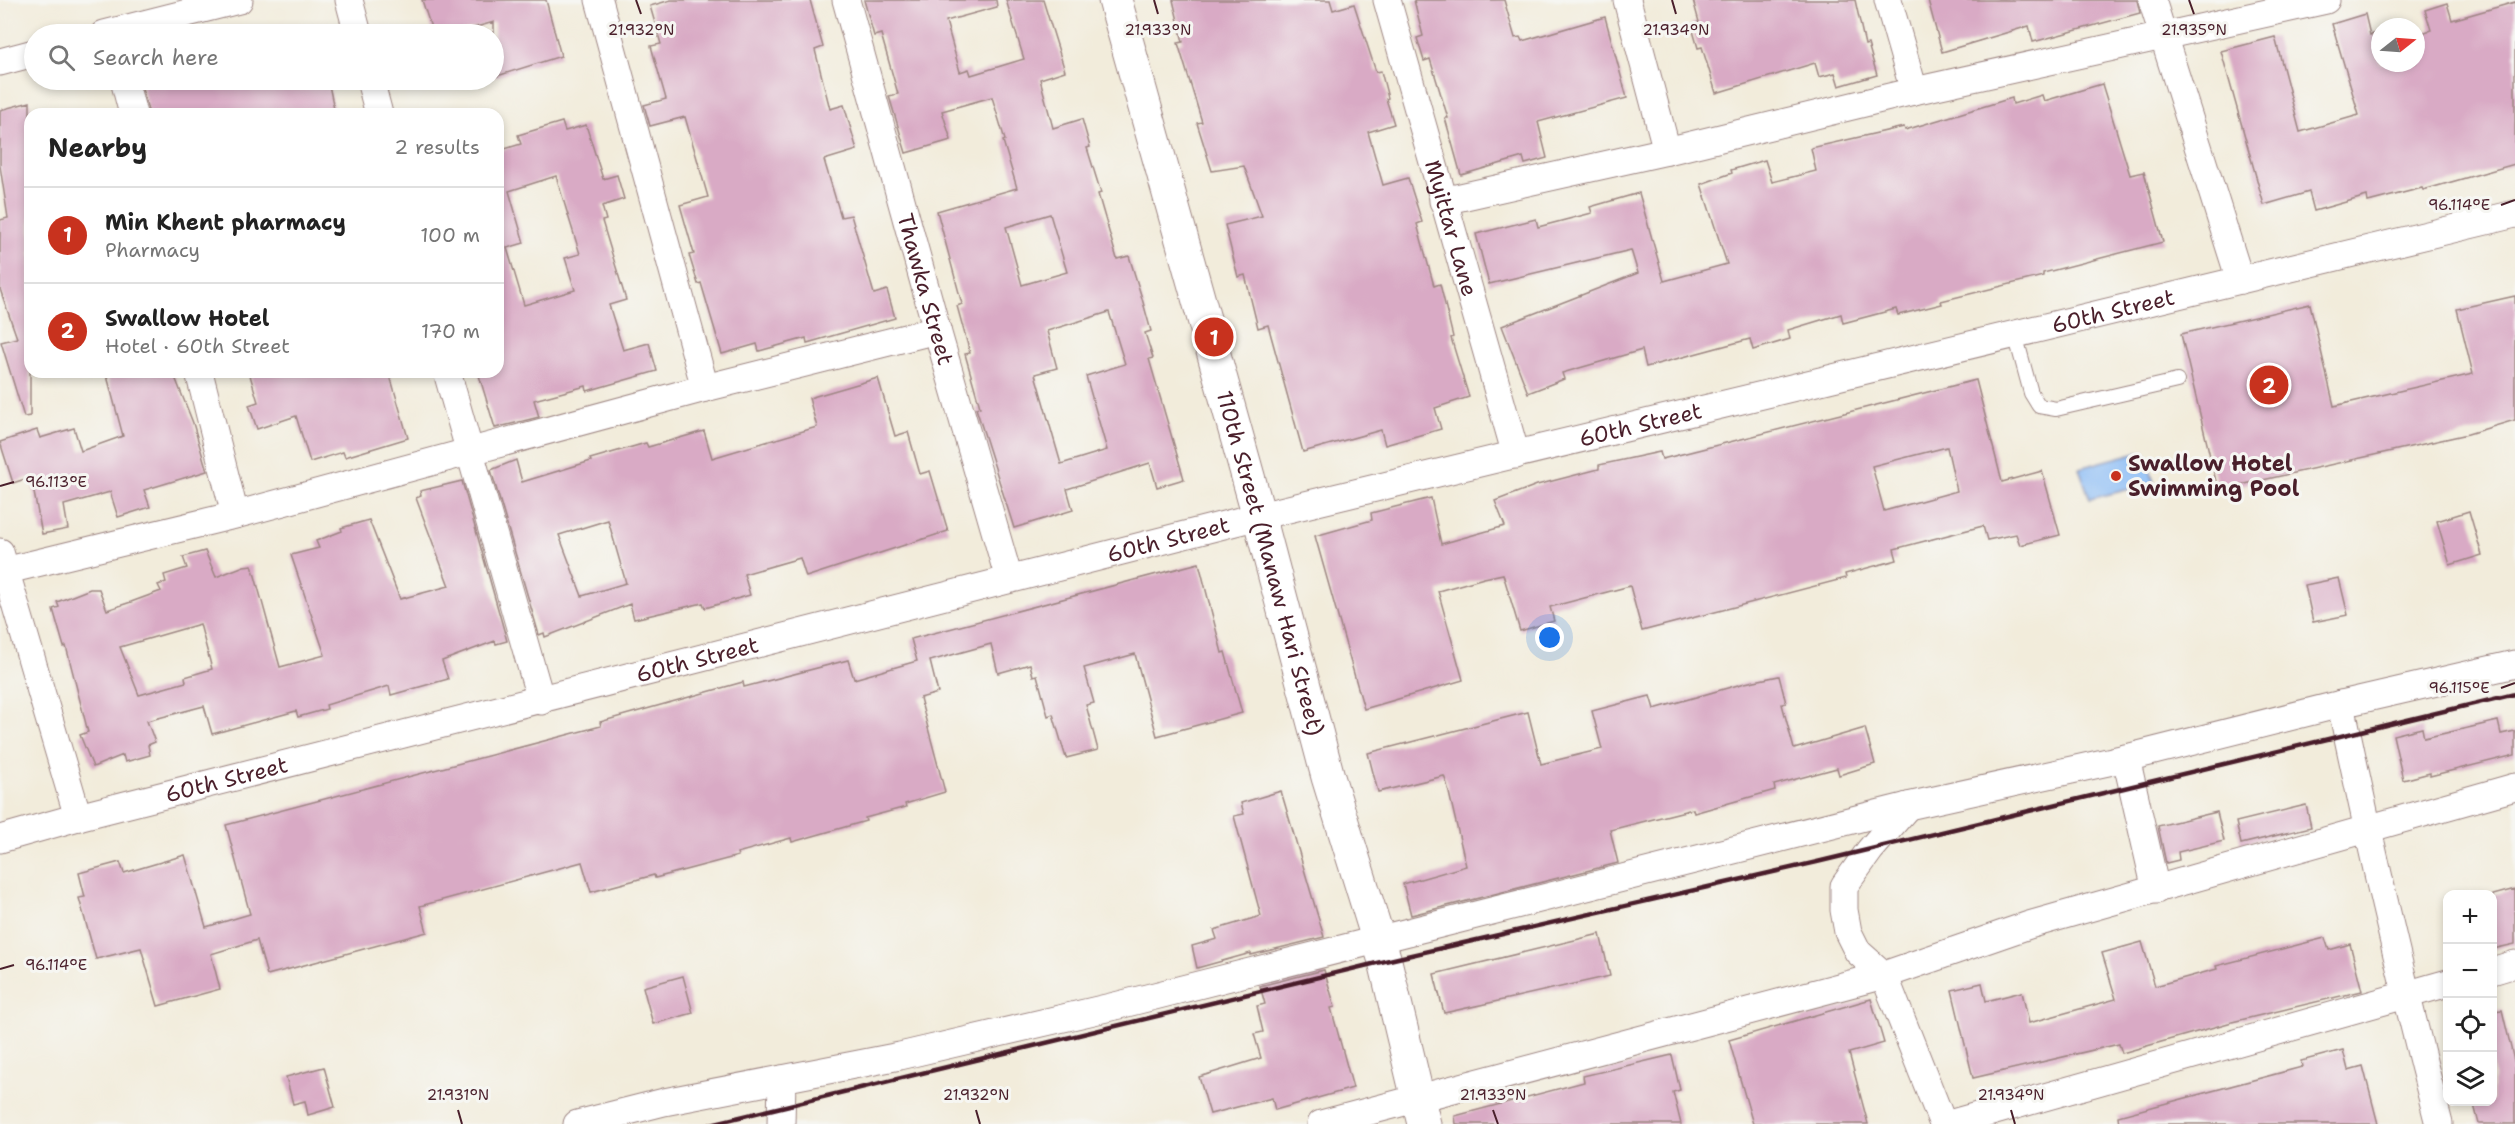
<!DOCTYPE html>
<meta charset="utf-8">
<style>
:root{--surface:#fff;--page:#f2f2f2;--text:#222;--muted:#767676;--line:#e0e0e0;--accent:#c8321e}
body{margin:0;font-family:"Shantell Sans",sans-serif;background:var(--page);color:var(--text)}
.controls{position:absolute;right:18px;bottom:18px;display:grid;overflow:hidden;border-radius:12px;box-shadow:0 3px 9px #0003}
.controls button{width:54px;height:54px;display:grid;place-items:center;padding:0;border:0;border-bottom:2px solid var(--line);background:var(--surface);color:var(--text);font:30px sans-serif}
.compass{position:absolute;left:2371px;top:18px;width:54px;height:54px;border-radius:50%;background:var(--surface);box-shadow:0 3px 9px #0003;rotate:73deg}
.you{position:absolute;left:1550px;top:638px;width:21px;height:21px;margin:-15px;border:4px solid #fff;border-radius:50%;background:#1a73e8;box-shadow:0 0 0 9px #1a73e833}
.badge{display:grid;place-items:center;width:39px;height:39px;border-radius:50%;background:var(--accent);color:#fff;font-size:20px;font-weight:700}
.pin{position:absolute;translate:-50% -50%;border:3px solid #fff;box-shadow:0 2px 6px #0006}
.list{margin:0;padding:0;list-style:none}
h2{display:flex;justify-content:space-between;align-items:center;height:78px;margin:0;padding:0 24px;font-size:26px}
h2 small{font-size:20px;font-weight:400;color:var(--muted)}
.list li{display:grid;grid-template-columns:39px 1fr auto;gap:18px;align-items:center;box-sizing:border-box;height:96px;padding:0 24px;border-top:2px solid var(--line)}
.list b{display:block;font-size:22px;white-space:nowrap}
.list p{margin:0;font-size:20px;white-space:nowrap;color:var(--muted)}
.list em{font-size:20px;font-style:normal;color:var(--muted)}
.icon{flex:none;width:33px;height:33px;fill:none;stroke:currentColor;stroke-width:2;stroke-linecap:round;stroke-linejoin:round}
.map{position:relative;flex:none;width:2515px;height:1124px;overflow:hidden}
.search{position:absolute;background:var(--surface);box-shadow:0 3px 9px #0003;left:24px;top:24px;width:480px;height:66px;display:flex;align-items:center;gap:15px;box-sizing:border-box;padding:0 21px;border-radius:33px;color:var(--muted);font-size:22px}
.panel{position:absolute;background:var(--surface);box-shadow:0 3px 9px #0003;left:24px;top:108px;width:480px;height:270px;border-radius:18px}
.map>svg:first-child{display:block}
</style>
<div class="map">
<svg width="2515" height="1124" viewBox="0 0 2515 1124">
<rect width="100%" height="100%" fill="#f6f6f2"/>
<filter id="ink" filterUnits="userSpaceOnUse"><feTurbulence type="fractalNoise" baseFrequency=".0167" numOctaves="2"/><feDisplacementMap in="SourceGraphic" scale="12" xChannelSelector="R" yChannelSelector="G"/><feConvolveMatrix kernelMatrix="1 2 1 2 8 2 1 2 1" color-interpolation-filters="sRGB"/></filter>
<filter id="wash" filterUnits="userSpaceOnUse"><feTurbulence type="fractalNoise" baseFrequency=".008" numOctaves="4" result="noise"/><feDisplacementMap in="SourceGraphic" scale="24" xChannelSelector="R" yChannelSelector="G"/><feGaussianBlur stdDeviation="1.35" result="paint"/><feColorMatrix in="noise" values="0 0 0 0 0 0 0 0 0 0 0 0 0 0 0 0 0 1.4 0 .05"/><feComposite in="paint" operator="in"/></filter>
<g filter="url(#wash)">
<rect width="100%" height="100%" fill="#f2ecdb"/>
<path fill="#89bbf6" stroke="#6a6d90" stroke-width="1.5" d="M2138,452H2143L2147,457L2154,483L2090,499L2079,468Z"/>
<g id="blocks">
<path fill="#d9aac5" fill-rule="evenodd" d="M422,0H546L561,56L494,77V22L451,34H433Z
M671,0H810L823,47L815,50L830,109L844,105L857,150L824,160L841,217L851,215L874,294L887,290L895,318L807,343L806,338L759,351L757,344L722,354L701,283L698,284L689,255L694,254L680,205L708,197L685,117L650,126L644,105L666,99L651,46L661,44L650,6Z
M864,0H996L997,7L946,21L960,72L969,69L971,75L1024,59L1006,0H1043L1065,71L1040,79L1053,128L1082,119L1090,147L1087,148L1101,193L1098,194L1117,259L1129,256L1141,295L1151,331L1145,333L1153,358L1149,359L1184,479L1157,487L1150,463L1067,489L1073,510L1014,528L976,408L980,407L965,354L970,353L957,306L962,304L937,211L1017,188L1003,141L1005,140L992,97L942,111L951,140L906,153L889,96L898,94L881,34L874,36ZM1050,214L1067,272L1022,285L1006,227ZM1109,312L1125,364L1086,376L1107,450L1061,464L1035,374L1057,368L1047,331Z
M1173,0H1330L1333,10L1354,4L1376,72L1381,71L1388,98L1386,99L1394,124L1368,132L1383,185L1408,178L1422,222L1417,224L1434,286L1440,284L1453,337L1451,338L1469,397L1435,408L1441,429L1385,445L1381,430L1303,452L1268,325L1258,328L1245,275L1238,277L1225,225L1262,216L1244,166L1212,171L1197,123L1202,122L1178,43L1183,42Z
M1414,0H1504L1515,38L1520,37L1522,41L1605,17L1627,98L1538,122L1547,158L1525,164L1523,157L1461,175L1445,118H1448L1430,59L1424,61L1417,38L1423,36Z
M1693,0H1855L1865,45L1868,44L1877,75L1839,86L1835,73L1819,77L1815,63L1716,93L1702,47L1698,48L1691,24L1699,22Z
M1928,0H2137L2140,13L2033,42L2029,26L1942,52Z
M2515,2V164L2423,190L2422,188L2368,202L2367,196L2314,211L2309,192L2264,205L2221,51L2275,37L2300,132L2359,115L2332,24L2365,14L2370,35L2380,32V63H2416V35L2431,30L2425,10L2447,3L2452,20Z
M140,80H328L335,114H149Z
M2102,84L2130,175L2144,172L2163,242L2043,273V276L1941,301L1942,304L1898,315L1896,309L1843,323L1841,314L1788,330L1790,339L1753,350L1750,339L1646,367L1642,350L1562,373L1564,379L1528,393L1502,326L1638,273L1631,250L1489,284L1476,234L1536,219L1538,227L1592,213L1590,207L1639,193L1664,281L1727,264L1701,184L1732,173L1731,170L1765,160L1772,182L1816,171L1811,148L1904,127L1905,130L2012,98L2013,104L2042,95L2044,101Z
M30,102V416L24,417L1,342L17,338L0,289V220L8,218L0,166V110Z
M562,122L565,131L586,125L603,179L617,175L624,199L602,206L606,220L602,221L626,300L609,305L623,350L649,343L657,371L587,391L586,386L534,400L539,417L495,428L478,372H498V176H500L498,151L521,144L518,135ZM556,176L580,254L565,258L575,290L524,305L507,248L524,243L509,191Z
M2515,296V420L2468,434L2218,490L2181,334L2310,304L2334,406L2473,374L2457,309Z
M106,372H173L193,423L207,471L144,490L150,507L118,517L110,492L64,505L68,529L42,534L31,477L13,483L0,442L37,430L40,438L74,428L81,451L123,436Z
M249,372H389L408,438L345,457L343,452L310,462L296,416L257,429L249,405L258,402Z
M878,378L895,436L908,432L920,474L930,471L948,531L806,577L800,558L744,574L750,595L705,608L703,603L634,619L630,604L545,637L544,633L539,635L491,470L516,460L522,482L591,461L590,459L646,443L648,447L704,431L712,458L817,427L809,398ZM608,520L626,583L582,596L559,535Z
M1976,380L2002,482L2042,471L2060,535L2020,545L2016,534L1987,540L1983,526L1894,549L1897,560L1845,574L1846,578L1642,631L1630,586L1550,607L1554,621L1520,631L1503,574L1484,578L1438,591L1463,680L1364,709L1315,536L1372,520L1371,513L1431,498L1441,544L1505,526L1495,501L1537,485L1599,469V465L1660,452L1662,459ZM1947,447L1957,491L1884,511L1872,466Z
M462,481L507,641L496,644L495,641L442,661L448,679L391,695L389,686L326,705L327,709L298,717L296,711L212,734L204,706L147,721L155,742L148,745L150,755L125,762L123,755L93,767L80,735L88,732L66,646L64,647L53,609L59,607L57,602L90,589H99L107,610L131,602L161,591L158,585L166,582L164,575L187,568L183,557L205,551L216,577L244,566L252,565L280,667L325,655L291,555L319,548L316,541L342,531L341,528L369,520L400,599L449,586L416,498L421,496L420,491ZM200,624L212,669L185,677L186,682L139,695L120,647Z
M2469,511L2482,555L2450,565L2437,521Z
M1199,563L1222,653L1225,652L1242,713L1157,736L1135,654L1084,668L1094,703L1086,705L1098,750L1066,758L1053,714L1048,716L1037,675L1033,676L1030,664L998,673L991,644L930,661L938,693L920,698L945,792L905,804L906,807L865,818L866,821L792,842L791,838L737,853L738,856L655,878L654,875L591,892L582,862L420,906L427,932L267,975L257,940L211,954L220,989L158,1006L141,948L96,959L79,898L85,897L79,873L120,862L124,873L185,855L206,927L250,914L226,825L601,726L600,722L743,682L744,687L848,660L854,679L917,661L911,639Z
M2339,578L2348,615L2313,622L2305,585Z
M1779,676L1786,703L1782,704L1794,749L1865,728L1875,764L1839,775L1837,768L1774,785L1775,790L1694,813L1693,809L1610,830L1618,863L1411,915L1403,884L1466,866L1447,784L1444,776L1378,792L1368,753L1528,712L1541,764L1602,749L1592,711L1650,696L1654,709L1745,683Z
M2498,721L2501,734L2515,731V755L2430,776V773L2403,780L2393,735L2422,728L2424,738Z
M1281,791L1324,937L1251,955V953L1197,968L1192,946L1217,939L1214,930L1261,916L1234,816L1244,814L1241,803Z
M2306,805L2311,827L2241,844L2236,822Z
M2217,812L2224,841L2178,852L2179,860L2166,863L2158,826Z
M2515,889V944L2493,949V895Z
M1600,934L1610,976L1444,1013L1434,974Z
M2325,938L2329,950L2350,944L2362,991L2232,1022L2122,1053L2119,1044L1973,1078L1952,990L1982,983L1986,1001L2022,992L2029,1023L2116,999L2102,953L2142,942L2155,986L2217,969L2216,966Z
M1324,970L1335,1007L1331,1008L1353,1088L1275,1110L1272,1098L1210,1114L1199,1077L1261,1058L1254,1034L1263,1032L1257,1006L1265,1004L1260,986Z
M683,976L693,1013L653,1024L643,987Z
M1871,999L1884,1043L1849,1053L1868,1124H1753L1729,1040Z
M2502,1010L2515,1065V1124H2479L2473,1101H2493V1011Z
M2343,1050L2348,1070L2363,1066L2378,1124H2119L2118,1116L2302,1067L2301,1061Z
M1672,1055L1680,1090L1673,1092L1681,1124H1456L1455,1116L1584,1082L1583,1076Z
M324,1067L335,1107L308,1115L305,1101L293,1104L286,1077Z"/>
</g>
</g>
<g filter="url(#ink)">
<use href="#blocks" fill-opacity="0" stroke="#9e8683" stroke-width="1.5"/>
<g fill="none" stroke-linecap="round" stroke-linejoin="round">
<g stroke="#9e8683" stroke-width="16">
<path id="service" d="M2015,334L2031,393L2039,406L2056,409L2177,381"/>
</g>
<g stroke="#9e8683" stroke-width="29">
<g id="minor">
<path d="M349,0L358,34"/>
<path d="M599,0L705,388"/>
<path id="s1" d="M846,0L937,330L1009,579"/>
<path id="s2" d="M1387,0L1516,455"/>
<path d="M1627,0L1667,151"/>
<path d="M1888,0L1914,91"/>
<path d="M2152,0L2240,280"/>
<path d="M104,34L239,0"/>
<path d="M0,62L34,53"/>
<path d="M124,80L133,114"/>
<path d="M370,80L379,114"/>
<path d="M1443,201L1667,151L1914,91L2326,0"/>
<path d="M199,372L235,515"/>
<path d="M447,372L541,701"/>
<path d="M0,552L78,817"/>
<path d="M0,572L235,515L705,388L937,330"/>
<path d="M2341,704C2370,845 2403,985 2439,1124"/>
<path d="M2126,758L2156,890"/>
<path d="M1908,806L1870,850L1844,886V910L1848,932L1858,952L1884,975L1943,1124"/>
<path id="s3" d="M0,839L78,817L1259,516L2515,214"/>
<path d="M2492,971L2515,964"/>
<path d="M577,1124L664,1102L900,1056L1115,1006L1908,806L2126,758L2341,704L2515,664"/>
<path d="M781,1124L782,1079"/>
<path d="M1321,1124L1884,975L2029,925L2515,787"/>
<path d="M1949,1124L2448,983"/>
</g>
</g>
<g stroke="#9e8683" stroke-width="35">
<g id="secondary">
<path id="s4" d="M1115,0L1259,516L1328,777L1385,961L1424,1124"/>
</g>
</g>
<use href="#service" stroke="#fff" stroke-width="14"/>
<use href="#minor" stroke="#fff" stroke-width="27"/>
<use href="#secondary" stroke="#fff" stroke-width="33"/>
<path stroke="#4a1f2b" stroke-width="4.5" d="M711,1124L1385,961L1817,862L2515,694"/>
</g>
</g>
<path fill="none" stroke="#4a1f2b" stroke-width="2" d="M636,0L641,14M1154,0L1158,14M1672,0L1676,14M2189,0L2194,14M2501,205L2515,200M0,486L14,482M2501,688L2515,683M0,969L14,965M458,1110L462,1124M976,1110L980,1124M1493,1110L1498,1124M2011,1110L2015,1124"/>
<circle fill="#c8321e" stroke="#f6f6f2" stroke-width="2" cx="2116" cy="476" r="6"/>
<g text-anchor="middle" stroke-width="6" stroke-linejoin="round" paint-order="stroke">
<g font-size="22" fill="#4a1f2b" stroke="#f6f6f2">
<text dy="8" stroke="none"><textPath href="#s2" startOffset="237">Myittar Lane</textPath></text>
<text dy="8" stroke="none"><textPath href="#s1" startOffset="300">Thawka Street</textPath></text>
<text dy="8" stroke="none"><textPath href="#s3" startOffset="2178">60th Street</textPath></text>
<text dy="8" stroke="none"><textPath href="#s3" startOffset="1692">60th Street</textPath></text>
<text dy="8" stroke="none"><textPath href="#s3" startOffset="1206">60th Street</textPath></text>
<text dy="8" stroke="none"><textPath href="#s4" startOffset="584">110th Street (Manaw Hari Street)</textPath></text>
<text dy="8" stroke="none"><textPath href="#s3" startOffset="720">60th Street</textPath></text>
<text dy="8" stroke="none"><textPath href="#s3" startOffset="234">60th Street</textPath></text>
</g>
<g font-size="22" font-weight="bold" fill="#4a1f2b" stroke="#f6f6f2" text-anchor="start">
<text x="2128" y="471">Swallow Hotel<tspan x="2128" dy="25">Swimming Pool</tspan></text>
</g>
</g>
<g font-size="15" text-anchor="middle" fill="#4a1f2b" stroke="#f6f6f2" stroke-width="6" stroke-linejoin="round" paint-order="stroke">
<text x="641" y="35">21.932°N</text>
<text x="1158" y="35">21.933°N</text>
<text x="1676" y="35">21.934°N</text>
<text x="2194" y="35">21.935°N</text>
<text x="2459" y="210">96.114°E</text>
<text x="56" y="487">96.113°E</text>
<text x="2459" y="693">96.115°E</text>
<text x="56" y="970">96.114°E</text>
<text x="458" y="1100">21.931°N</text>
<text x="976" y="1100">21.932°N</text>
<text x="1493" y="1100">21.933°N</text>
<text x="2011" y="1100">21.934°N</text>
</g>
</svg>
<div class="controls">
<button>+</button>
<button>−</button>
<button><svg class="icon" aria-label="locate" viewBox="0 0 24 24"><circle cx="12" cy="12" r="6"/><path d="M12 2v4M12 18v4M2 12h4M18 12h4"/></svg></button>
<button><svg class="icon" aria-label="layers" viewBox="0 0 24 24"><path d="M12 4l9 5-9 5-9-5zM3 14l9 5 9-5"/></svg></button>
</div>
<svg class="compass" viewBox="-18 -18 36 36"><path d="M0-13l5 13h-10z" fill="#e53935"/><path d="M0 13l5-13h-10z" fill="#767676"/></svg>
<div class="you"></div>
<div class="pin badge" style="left:1214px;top:337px">1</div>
<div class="pin badge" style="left:2269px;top:385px">2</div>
<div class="search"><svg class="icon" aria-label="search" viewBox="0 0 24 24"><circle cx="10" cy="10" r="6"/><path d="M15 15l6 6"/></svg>Search here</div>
<section class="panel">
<h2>Nearby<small>2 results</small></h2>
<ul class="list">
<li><span class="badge">1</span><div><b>Min Khent pharmacy</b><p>Pharmacy</p></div><em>100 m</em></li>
<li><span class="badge">2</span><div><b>Swallow Hotel</b><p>Hotel · 60th Street</p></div><em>170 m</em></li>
</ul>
</section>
</div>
